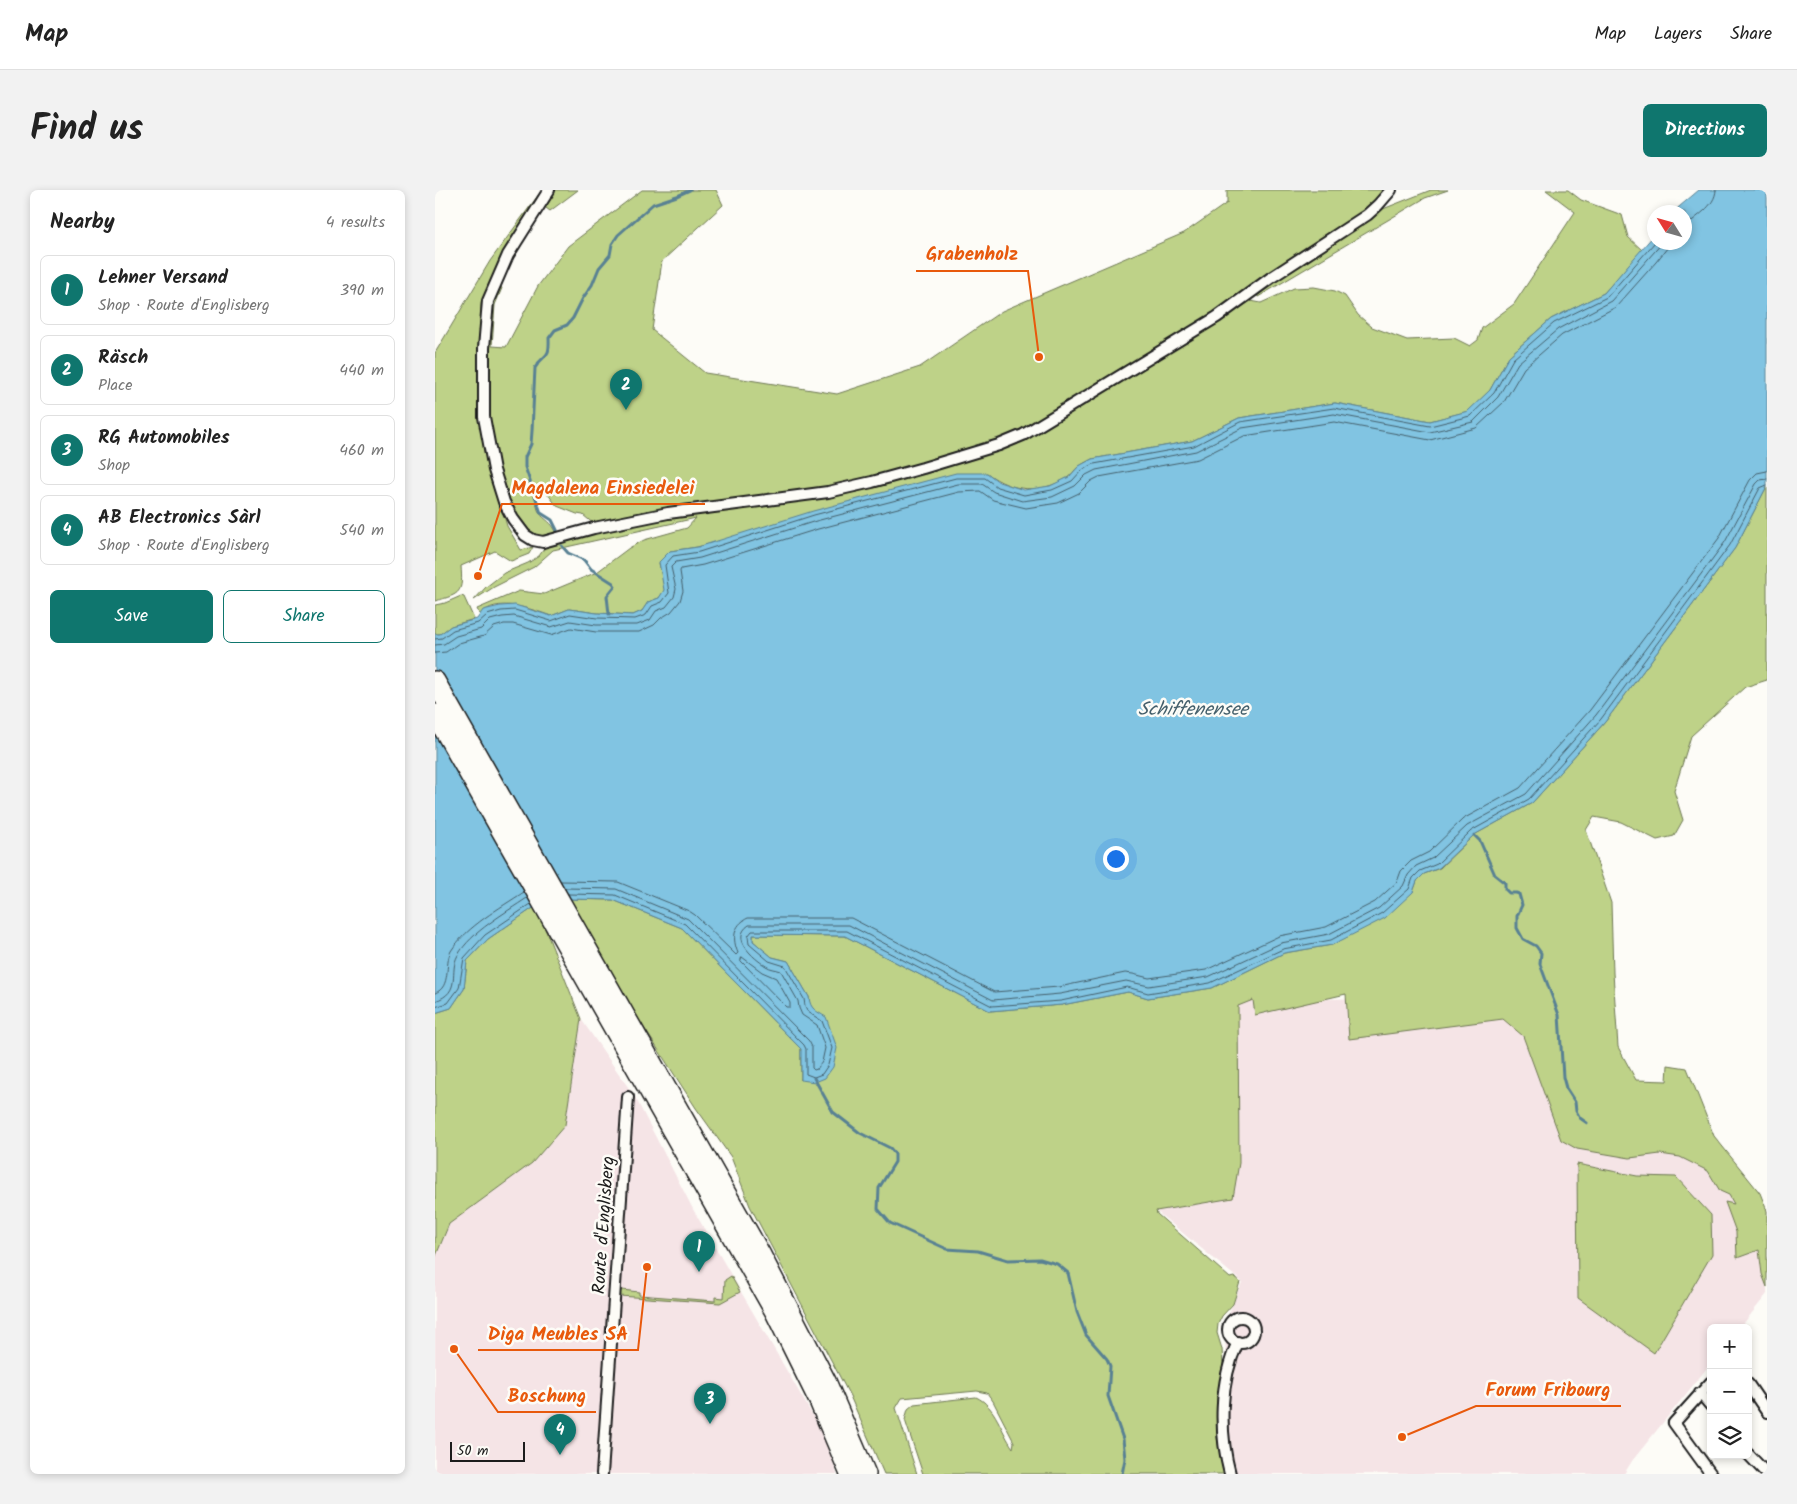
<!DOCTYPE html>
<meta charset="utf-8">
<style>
:root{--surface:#fff;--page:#f2f2f2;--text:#222;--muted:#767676;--line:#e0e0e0;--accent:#0f766e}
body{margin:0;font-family:Kalam,sans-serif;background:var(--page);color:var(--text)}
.controls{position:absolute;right:15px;bottom:15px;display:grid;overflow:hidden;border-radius:8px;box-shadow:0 2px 8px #0003}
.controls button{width:45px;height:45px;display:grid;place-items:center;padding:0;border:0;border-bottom:1px solid var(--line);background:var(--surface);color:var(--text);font:25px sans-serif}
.compass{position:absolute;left:1212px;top:15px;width:45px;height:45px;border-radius:50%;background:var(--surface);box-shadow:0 2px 8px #0003;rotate:307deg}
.scale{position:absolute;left:15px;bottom:12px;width:75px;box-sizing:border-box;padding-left:5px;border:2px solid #1c1c1c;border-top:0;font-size:14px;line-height:18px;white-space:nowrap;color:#1c1c1c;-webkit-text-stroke:4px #fdfcf7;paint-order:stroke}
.you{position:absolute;left:680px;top:668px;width:18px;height:18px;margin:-12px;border:4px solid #fff;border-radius:50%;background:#1a73e8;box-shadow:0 0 0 8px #1a73e833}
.badge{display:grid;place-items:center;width:32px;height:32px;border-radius:50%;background:var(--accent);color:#fff;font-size:16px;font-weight:700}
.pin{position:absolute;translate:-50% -41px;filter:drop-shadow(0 1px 2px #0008)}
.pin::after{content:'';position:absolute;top:26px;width:18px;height:15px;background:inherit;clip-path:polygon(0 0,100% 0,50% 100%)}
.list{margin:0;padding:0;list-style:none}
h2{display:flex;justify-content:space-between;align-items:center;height:65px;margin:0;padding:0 20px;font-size:21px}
h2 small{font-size:16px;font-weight:400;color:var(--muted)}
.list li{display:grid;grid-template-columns:32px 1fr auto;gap:15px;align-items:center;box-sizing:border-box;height:70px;margin:0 10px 10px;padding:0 10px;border:1px solid var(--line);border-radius:8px}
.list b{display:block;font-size:19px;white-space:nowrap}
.list p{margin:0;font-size:16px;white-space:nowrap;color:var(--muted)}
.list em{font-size:16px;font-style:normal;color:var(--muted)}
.actions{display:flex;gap:10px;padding:15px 20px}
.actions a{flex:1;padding:11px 0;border:1px solid var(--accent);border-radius:8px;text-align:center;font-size:18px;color:var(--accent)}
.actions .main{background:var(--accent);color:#fff}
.icon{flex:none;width:28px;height:28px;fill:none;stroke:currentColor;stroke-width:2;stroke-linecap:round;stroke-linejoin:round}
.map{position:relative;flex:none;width:1332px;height:1284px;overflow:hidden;border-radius:8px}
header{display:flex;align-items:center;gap:30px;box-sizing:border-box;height:70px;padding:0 25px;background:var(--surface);border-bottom:1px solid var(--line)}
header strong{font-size:24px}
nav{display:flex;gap:28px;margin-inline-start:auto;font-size:18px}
.intro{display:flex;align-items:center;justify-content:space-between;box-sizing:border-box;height:120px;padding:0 30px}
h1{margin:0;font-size:35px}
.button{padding:12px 22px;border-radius:8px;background:var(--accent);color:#fff;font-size:18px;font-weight:700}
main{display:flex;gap:30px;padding:0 30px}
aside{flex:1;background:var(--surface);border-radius:8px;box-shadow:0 2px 8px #0003}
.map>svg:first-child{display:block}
</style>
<header>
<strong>Map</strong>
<nav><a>Map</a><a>Layers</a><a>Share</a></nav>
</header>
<div class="intro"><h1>Find us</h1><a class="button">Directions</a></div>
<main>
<aside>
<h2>Nearby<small>4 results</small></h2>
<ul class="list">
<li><span class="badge">1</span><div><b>Lehner Versand</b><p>Shop · Route d'Englisberg</p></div><em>390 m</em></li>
<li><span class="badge">2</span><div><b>Räsch</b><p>Place</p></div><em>440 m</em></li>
<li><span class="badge">3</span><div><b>RG Automobiles</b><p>Shop</p></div><em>460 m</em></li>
<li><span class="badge">4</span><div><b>AB Electronics Sàrl</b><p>Shop · Route d'Englisberg</p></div><em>540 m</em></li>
</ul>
<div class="actions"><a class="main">Save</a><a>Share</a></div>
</aside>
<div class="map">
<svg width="1332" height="1284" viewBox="0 0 1332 1284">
<rect width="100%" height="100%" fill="#fdfcf7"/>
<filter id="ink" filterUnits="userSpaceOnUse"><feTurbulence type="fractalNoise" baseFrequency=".02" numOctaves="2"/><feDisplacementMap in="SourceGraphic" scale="10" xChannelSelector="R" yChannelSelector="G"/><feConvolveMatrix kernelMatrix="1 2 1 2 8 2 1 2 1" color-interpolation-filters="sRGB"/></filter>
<g filter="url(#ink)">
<path fill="#f5e4e6" d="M1070,808L1283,971L1332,1071V1104L1305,1138H1276V1173L1197,1271L1189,1284H798L793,1266L790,1133L807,1092L721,1021L798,1007L800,809Z
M146,829L200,907L259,1021L388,1243L402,1284H0V1068L14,1034L97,973L130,935Z"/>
<path fill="#bed288" stroke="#6d7752" d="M107,0H112L55,98C46,108 44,115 47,127L54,275L72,336L86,360L98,357L94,364L76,371L60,361L26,376C28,403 26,404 0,411V163L55,71Z
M117,0H143L115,21L107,15Z
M207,0H281L288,15L227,71L217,140L270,183L402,204L485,177L567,121L749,43L792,13V0H950L927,24L812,99L781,122L589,240L565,252L437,288L381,299L225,319L160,335L148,325L142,324L122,316L109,299L102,305C99,331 115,325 122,344C114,346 105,348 96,344C88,340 85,331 80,323C50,273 42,150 63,95L67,98L60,115L57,156L71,157L103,96L133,56Z
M996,0H1013L990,8L823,107L822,105L825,100L943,21Z
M1111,0H1133L1146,10L1187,25L1193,47L1207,60L1169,103L1116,129L1074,166L1055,200L1034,221L995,231L900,213L804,228L757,251L657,269C653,271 647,274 643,277C639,280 637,285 632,288C605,304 577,302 552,283L262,357L235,361L224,373L230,400L224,408L213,412L207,421L198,425L162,423L134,419L116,426C97,419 60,406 45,425L42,419L84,401L109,404L162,382L194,358L209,350L252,338L261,328L118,360L99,377L59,397L39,410L51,397L69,383L93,373L104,366L111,356L162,342L230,328L373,309L591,248L816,111L826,113L859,98L879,97L900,101L910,106L923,125L937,137L972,150L1019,148L1035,156L1043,150L1047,138L1079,114L1140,22Z
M1332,296V490L1310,497L1256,546L1239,601L1248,630L1239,646L1222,650L1186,632L1159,627L1151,640L1176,713L1178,783L1183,857L1201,890L1232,891L1233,875L1252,878L1279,946L1325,1003L1332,1021V1097L1327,1084L1324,1060L1302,1068L1301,1042L1290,1012L1299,1014L1294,1005L1285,1001L1273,981L1245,967L1225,964L1195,968L1142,959L1126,950L1088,846L1068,829L914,849L911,804L820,825L818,810L803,816L804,973L798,1008L721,1021L722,1024L795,1088L799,1087L805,1092L798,1114L787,1126L783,1134L782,1143L787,1159L788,1175L782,1208V1248L789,1284H488L470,1230L473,1219L479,1214L541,1207C561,1216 566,1242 578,1258L579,1252L558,1211L552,1203L542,1201L467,1208L461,1218L482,1284H449L415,1206L315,1016L296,967L261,918L202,827L133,709L178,710L247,738L366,859V890L377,819L374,814V807L353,771L337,767L318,751V745L410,746L555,821L627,815L693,802L713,808L777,798L849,763L897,755L978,702L982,691L989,684L1005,678L1039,645L1097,613L1170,532L1300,358Z
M26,406L29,407L39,429L16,436L5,444H0V415L10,413Z
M101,716L146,829L130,935L97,973L14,1034L0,1068V823L16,818L29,799L32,771L53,749Z
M1142,974L1202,986L1241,987L1276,1025L1277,1064L1219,1163L1143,1108Z
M296,1086L305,1102L285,1113L184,1106V1102L187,1100L204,1102V1105L280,1111V1107L289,1108L290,1090Z"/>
<path fill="#81c4e2" stroke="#598193" d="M1264,0H1332V296L1300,358L1170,532L1097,613L1039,645L1004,678L989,684L982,691L978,702L950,728L897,755L849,763L777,798L713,808L693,802L627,815L555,821L410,746L318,745V751L337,767L353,771L374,807C375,819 381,821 391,827L402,858L398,877L390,888L380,892L366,890V859L247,738L178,710L133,709L101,716L53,749L32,771L29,799L16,818L0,823V444H5L16,436L42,429L48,420L65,416L80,415L116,426L134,419L162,423L198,425L207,421L213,412L224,408L229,400L224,372L235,361L263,357L378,321L521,283H552L564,292L589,300L615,296L634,287L644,276L657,269L757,251L804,228L900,213L995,231L1033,221L1055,200L1074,166L1116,129L1169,103L1219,45L1220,52H1250V22H1238Z"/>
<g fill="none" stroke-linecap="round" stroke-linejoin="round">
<path stroke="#445f6b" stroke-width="1" d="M1250,37C1261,26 1280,17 1281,0
M0,449L7,448L18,440L43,433L52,425L66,421L80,420L116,431L135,424L162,428L200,429L211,425L217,416L227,412L234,403L230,375L238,366L264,362L379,325L521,288H550L562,297L589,305L617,300L637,291L647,280L659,274L759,256L805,232L899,218L995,236L1035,226L1059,203L1078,169L1119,133L1172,107L1220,52
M0,455L9,454L21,446L46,439L55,430L67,427L79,426L116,437L135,431L161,435H202L215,430L221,421L231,417L239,407L241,399L236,377L241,372L265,368L381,331L523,294H547L559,302L587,311L617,307L640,296L651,285L661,280L761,261L807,238L899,224L995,242L1038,232L1063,207L1083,173L1123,139L1176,111L1228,52
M0,463L11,462L24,453L49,446L59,437L69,434H78L116,445L136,438L161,442H204L219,435L226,428L236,422L245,411L248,401L245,381L246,379L268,375L383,339L524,302L545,301L558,310L591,318L623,313L644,303L656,291L664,287L763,269L809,246L899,232L995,250L1041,238L1069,212L1089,178L1127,145L1181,117L1221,72L1237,52
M126,691L183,692L254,721L260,725L301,765L303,763C297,749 298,735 313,728H416L559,802L624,797L690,783L698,784L714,788L771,780L844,746L891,737L940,712L962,692L966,681L976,671L994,662L1028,629L1085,598L1155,520L1284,348L1315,290L1322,283L1332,281
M130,698L181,699L253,729L374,851L377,857V878L379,880L382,879L387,872L390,858L382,835L367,825L364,818L363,811L346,781C341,779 335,779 331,776C318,768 295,748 314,735H414L558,810L625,804L691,791L714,796L773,787L846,753L894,744L944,718L968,696L973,685L981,676L998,668L1032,636L1091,604L1161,525L1290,352L1321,294L1325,290L1332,289
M133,704L180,705L250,734L369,855L371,859V884L379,887L387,884L393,875L397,858L387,831L373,822L370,816L369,809L350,776L334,771L314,754L313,746L317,741H412L557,816L626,811L692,797L713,803L775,793L848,759L896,750L947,723L974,699L978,688L985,681L1002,674L1036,641L1094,609L1166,529L1295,355L1325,298L1332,295
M307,767L327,782L341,788L355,813V817H351L306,771Z
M0,803C17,797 9,774 16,761C32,736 65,718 89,702
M0,811C28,802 13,782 23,765C36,742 70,723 92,708
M0,817L13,813L24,798L29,768L50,745L96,714"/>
<path stroke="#598193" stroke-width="3" d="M122,340L117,330L106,323L90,277V267L96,254L97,241L100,178C109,162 115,171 114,148L120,140L132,135L138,128L148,108L157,95L164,78L175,65L177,54L183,45L218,14L242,6L255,0
M127,356L133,363L149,370L156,379L178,393L180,396L172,406L174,424
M1039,645L1045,651L1060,685L1070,693V699L1074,703H1081L1084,704L1087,715L1082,726V738L1088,749L1101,756L1106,763L1105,774L1124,825L1128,887L1131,898L1140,912L1141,921L1145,928L1152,933
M379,888L398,922L425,943L455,958L460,964V972L444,998L443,1019L455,1033L512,1059L543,1061L573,1070L605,1069L622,1074L633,1083L642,1122L651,1145L672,1169L675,1176L673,1206L688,1249L690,1269L687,1284"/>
<g stroke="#1c1c1c" stroke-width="14">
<path id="street" d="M114,0L73,65L53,111L49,158V227L59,280L69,312L78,329L90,345L98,350L108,352L159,338L233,323L393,302L437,292L488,278L564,255L588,245L782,127L837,87L932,25L943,15L956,0
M793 1140a13 13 0 1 1 26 0a13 13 0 1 1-26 0Z
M1276,1192L1239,1233L1276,1284
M1313,1194L1332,1222
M1265,1203L1276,1216
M1313,1264L1332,1284
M167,1284L193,907
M795,1284C784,1242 784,1192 803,1152"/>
</g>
<g stroke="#1c1c1c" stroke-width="22">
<path id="highway" d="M0,491L326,1065L391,1191L431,1284
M0,524L340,1122L384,1211L415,1284"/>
</g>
<use href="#street" stroke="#fdfcf7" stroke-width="10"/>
<use href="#highway" stroke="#fdfcf7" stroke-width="19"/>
</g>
</g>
<g text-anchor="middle" stroke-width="5" stroke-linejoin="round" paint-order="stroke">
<g font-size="18" fill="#1c1c1c" stroke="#fdfcf7">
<text transform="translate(168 1035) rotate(-86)" y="6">Route d'Englisberg</text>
</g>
<g font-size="19" font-style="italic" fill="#445f6b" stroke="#fdfcf7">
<text x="758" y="525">Schiffenensee</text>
</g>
</g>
<path fill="none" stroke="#e8590c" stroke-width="2" d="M604 167L593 81H481M43 386L67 314H270M212 1077L203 1160H43M967 1247L1041 1216H1186M19 1159L63 1222H161"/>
<g fill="#e8590c" stroke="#fdfcf7" stroke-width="2">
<circle cx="604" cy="167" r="5"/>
<circle cx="43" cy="386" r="5"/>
<circle cx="212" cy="1077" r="5"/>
<circle cx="967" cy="1247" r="5"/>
<circle cx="19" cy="1159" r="5"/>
</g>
<g font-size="19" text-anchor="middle" font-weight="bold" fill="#e8590c" stroke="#fdfcf7" stroke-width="5" stroke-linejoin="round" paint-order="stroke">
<text x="537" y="70">Grabenholz</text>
<text x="168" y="304">Magdalena Einsiedelei</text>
<text x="123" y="1150">Diga Meubles SA</text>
<text x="1113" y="1206">Forum Fribourg</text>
<text x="112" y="1212">Boschung</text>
</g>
</svg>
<div class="controls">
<button>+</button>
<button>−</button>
<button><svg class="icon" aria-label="layers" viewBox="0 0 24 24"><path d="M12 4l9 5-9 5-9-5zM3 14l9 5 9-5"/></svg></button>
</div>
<svg class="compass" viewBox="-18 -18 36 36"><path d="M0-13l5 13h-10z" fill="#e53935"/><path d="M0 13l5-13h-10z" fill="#767676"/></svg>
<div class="scale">50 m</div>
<div class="you"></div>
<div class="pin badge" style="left:264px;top:1082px">1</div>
<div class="pin badge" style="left:191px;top:220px">2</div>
<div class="pin badge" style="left:275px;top:1234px">3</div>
<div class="pin badge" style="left:125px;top:1265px">4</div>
</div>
</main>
